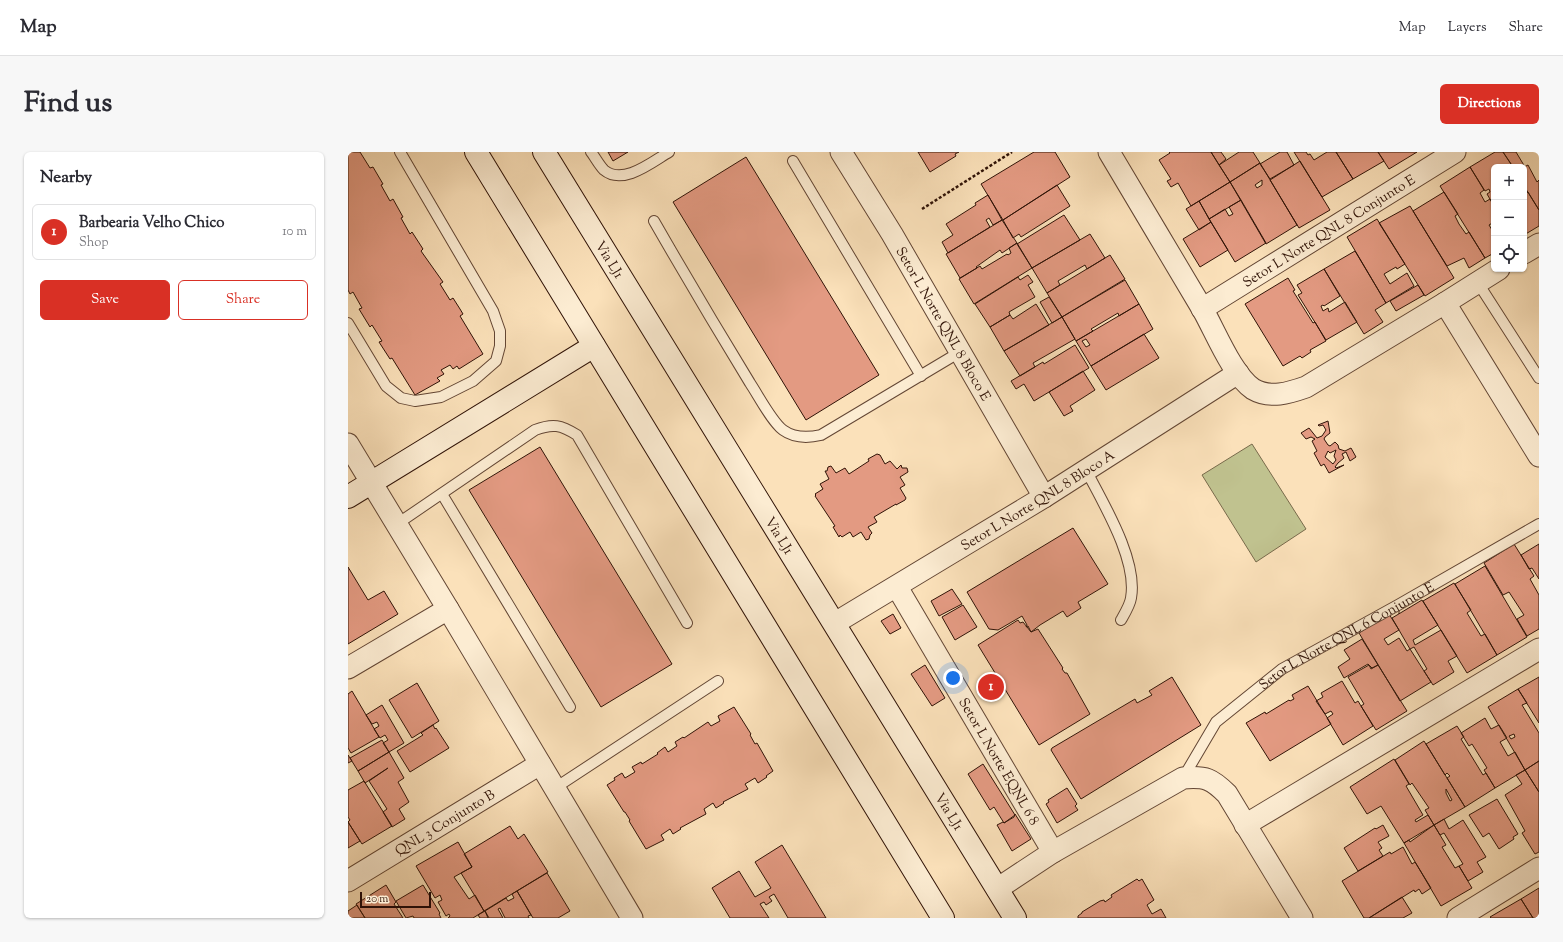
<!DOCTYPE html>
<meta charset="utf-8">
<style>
:root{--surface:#fff;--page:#f7f7f7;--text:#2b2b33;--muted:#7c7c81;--line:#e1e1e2;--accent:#d93025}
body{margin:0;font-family:"Sorts Mill Goudy",serif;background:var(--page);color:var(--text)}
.controls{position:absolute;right:12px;top:12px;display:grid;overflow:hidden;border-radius:6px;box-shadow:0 1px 3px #0004}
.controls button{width:36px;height:36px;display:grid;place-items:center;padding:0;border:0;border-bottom:1px solid var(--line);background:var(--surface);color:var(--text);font:20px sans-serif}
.scale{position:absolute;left:12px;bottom:10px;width:71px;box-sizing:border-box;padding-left:4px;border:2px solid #301307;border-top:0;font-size:11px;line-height:14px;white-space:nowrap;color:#301307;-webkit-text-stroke:3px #fcecd2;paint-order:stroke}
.you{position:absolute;left:605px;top:526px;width:14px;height:14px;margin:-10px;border:3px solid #fff;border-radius:50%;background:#1a73e8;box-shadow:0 0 0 6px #1a73e833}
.badge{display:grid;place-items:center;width:26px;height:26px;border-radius:50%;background:var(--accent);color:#fff;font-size:13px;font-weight:700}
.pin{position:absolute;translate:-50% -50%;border:2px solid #fff;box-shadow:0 1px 4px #0006}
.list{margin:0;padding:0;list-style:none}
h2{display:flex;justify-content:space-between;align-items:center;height:52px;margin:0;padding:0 16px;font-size:17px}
h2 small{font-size:13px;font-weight:400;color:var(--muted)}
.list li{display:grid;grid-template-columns:26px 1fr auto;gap:12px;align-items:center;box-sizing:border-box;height:56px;margin:0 8px 8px;padding:0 8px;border:1px solid var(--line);border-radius:6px}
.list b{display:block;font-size:15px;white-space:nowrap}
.list p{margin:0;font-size:13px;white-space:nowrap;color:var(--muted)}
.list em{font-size:13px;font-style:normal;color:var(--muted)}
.actions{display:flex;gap:8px;padding:12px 16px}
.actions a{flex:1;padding:9px 0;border:1px solid var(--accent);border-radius:6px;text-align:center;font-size:14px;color:var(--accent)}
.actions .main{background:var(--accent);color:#fff}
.icon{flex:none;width:22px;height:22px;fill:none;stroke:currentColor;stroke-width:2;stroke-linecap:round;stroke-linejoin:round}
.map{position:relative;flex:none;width:1191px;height:766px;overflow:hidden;border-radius:6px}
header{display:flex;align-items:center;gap:24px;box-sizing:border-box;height:56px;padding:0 20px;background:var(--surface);border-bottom:1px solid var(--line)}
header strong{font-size:19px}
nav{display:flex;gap:22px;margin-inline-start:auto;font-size:14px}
.intro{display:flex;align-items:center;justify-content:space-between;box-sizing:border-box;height:96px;padding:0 24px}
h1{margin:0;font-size:28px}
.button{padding:10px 18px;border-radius:6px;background:var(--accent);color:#fff;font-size:14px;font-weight:700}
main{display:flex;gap:24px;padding:0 24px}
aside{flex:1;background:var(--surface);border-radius:6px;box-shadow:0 1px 3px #0004}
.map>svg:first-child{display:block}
</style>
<header>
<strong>Map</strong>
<nav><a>Map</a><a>Layers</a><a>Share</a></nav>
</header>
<div class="intro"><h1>Find us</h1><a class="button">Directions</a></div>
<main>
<aside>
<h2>Nearby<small></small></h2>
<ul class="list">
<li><span class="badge">1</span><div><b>Barbearia Velho Chico</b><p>Shop</p></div><em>10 m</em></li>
</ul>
<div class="actions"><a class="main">Save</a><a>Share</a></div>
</aside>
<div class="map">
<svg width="1191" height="766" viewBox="0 0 1191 766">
<rect width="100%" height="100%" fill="#fbe1ba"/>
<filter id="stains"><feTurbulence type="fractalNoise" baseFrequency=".005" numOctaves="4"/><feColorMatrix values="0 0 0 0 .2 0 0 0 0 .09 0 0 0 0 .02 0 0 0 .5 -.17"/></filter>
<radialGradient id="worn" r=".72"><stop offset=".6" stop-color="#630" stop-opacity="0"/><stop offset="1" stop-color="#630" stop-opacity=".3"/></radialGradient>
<path fill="#c0c28f" stroke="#786a4b" d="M904,292L958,377L908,410L854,323Z"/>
<path fill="#e39a82" stroke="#301307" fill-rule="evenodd" d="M0,0H12L22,16L25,15L35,32L33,33L42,49L45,47L55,65L53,66L62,82L64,80L75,97L73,99L95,130L92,132L102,148L105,146L112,157L115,162L112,164L135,202L111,217L109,214L105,217L102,213L93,218L96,222L89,226L92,229L67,243L44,206L42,207L31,190L34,189L24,173L22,175L11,157L14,156L5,140L2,142L0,138Z
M260,0H280L265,9Z
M570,0H611L607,2L608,4L582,20Z
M686,0H707L722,25L655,68L633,32Z
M821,0H863L882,30L843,54L830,31L823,35L819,29L823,27L811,8L822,1Z
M863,0H873L878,7L871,13Z
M891,0H905L912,11L882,30L871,13Z
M932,0H939L946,13L922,27L912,12Z
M946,0H958L960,3L962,2L966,8L979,0H988L1005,27L974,45Z
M988,0H1030L1036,9L1005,27Z
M1030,0H1069L1041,17Z
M1147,0H1155L1165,15H1146V54L1139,42L1142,40L1141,37L1137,39L1122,15Z
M1155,0H1168L1177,15H1165Z
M398,5L531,223L458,268L325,50Z
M952,9L982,58L951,76L922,28Z
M912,11L949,73L918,92L882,30ZM914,28V33L909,36L907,33Z
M1180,13L1189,30L1191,28V58L1176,34V15Z
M1122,15L1136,38L1132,41L1137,50L1142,47L1146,54V70L1141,73L1146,81V101L1137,106L1092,34Z
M882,30L893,48L861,67L851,49Z
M709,33L722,54L673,85L671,82L665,86L655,68Z
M1096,40L1110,62L1107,64L1111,72L1118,82L1121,80L1137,106L1121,116L1116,106L1099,114L1065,59Z
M1180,40L1191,58V74L1176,83V43Z
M640,43L654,68L645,73L641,66L638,68L642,75L600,101L594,90L605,83L598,72L628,53L627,51Z
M893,48L918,91L887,110L861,67L877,57L881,64L885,62L881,55Z
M851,49L863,70L851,78L838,57Z
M1062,54L1106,126L1077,144L1031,71Z
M716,63L732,88L684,116L669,92Z
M1029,67L1057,112L1049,117L1048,115L1036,122L1042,132L1059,121L1066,134L1038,151L999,85Z
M654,68L669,91L654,101L652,98L628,115L629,116L612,126L598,102Z
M863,70L880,98L852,115L835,87Z
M742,82L757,106L739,117L737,113L710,129L712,133L699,141L684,116Z
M669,91L684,116L626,152L611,127L632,114L634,117L659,102L660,103L663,101L661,96Z
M1007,99L1038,151L1027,158L1035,170L1016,182L976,117Z
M762,103L777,127L714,165L699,141Z
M976,117L992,144L976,154L975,153L973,154L975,159L980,156L981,160L997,150L1009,170L978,188L950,143L954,141L949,133Z
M680,123L685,130L680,133L687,145L661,160L662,163L642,175L627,152L670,125L672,128Z
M940,126L947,138L945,139L965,171L967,170L978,189L962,198L963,200L954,206L952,204L935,214L897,152Z
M777,128L791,152L771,164L770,161L743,177L745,179L728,189L714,165Z
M1070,133L1076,143L1048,159L1042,149Z
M701,145L714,165L704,171L692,150Z
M688,152L701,173L656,199L642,175L662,163L665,167Z
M791,152L805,177L743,214L728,189ZM738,187L742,193L738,195L734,189Z
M714,165L727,187L685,211L687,215L672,224L656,199Z
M796,182L811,206L758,238L743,214Z
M727,193L741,216L686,249L676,232L668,237L663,229L695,210L696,212Z
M735,219L747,238L722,254L725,259L716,264L701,240Z
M980,269L982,281L977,285L976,287L980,293L982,294L987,290L990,293L991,297L997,299L1003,296L1008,305L1002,309L998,300L994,302L996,306L990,311L987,315L988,316L996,313L981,321L976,312L973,314L966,301L969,299L964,289L967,287L963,285L958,287L953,281L961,276L969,286L974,284L978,278L975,273L971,274L970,273ZM988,298L986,304L988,308L985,312L977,305L980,299L982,301Z
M192,295L324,512L253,555L121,338Z
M529,302L532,303L537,312L542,309L549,317L553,313L554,316H559L560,320L552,325L557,333L552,336L558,346L557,348L548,353V352L526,365L529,370L520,375L524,381L522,383L521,387L518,388L513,380L505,385L502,380L494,385L492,383L491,385L485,375L487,374L467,344L468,343L467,342L475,337L472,332L481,327L477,319H479L480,315L483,314L488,321L497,316L501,322L521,309L520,307Z
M725,376L760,432L730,450L733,456L719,465L715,459L692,473L683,480L680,474L678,475L679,473L674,464L650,478L641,477L619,440Z
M1166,392L1186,424L1182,427L1191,443V477L1179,484L1169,467L1176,463L1161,440L1155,443L1136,411Z
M1191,392V427L1184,416L1181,417L1173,403Z
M1137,414L1179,485L1149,503L1107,432Z
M0,415L20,448L36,439L50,462L0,492Z
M1106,431L1123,458L1119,461L1133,484L1137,482L1149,503L1119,521L1075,449Z
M604,437L614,452L591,464L583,449Z
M1074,448L1090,473L1065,488L1067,493L1093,478L1109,504L1100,509L1106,520L1085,533L1076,519L1079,517L1066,495L1062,497L1044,466Z
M615,453L629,475L607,488L594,465Z
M545,462L553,476L542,482L533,469Z
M1041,462L1051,478L1036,487L1040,493L1051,486L1059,499L1062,497L1083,530L1052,549L1011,481Z
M670,468L672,471L675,470L683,480L690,477L715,516L714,517L717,521H719L742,562L691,593L630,493Z
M1014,487L1030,513L1024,516L1020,512L996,526L990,515L1002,507L996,498Z
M577,513L597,546L584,554L563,522Z
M1021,513L1023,517L1030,513L1059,559L1028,578L1013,554L1016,552L1000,525Z
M824,525L853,573L733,647L703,598L704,596L787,547L789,551L804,543L801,539Z
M1191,525V571L1170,537Z
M994,529L1007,551L1010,549L1025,574L995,593L979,566L985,562L983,559L977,562L968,549L975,545L973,541Z
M69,531L91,569L64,586L41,548Z
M960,534L983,572L922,609L898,571L917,560L918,562L941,548L942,549L946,547L944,543Z
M1170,537L1179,551L1174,553L1191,581V609L1177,618L1140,555ZM1166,582L1167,585L1163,587L1161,584Z
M4,539L31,585L3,601L0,596V542Z
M34,553L56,591L41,600L35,591L40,588L37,583L32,586L26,577L31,574L29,570L24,572L18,563Z
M386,555L403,582L402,583L407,592L409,591L425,619L418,624L419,625L410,631L407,626L397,632L400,637L375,650L376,651L368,656L365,651L356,657L358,662L332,676L333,677L325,682L322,677L313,683L316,688L298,697L281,669L282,668L277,660H276L259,633L267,628L266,626L274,621L277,626L287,620L284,615L293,610L294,612L310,602L309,601L317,595L320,600L329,594L327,590L335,585L336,586L360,570L363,574L372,569L370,564Z
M1137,566L1143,577L1151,573L1159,586L1152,590L1160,604L1167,600L1177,618L1147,636L1136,618L1139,616L1124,592L1121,594L1113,581Z
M85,573L87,577L88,576L101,596L62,620L49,599L75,583L73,581Z
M1109,574L1116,585L1113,587L1135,623L1138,621L1147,636L1117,655L1099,626L1102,624L1099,621L1097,623L1078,592Z
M34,588L41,600L10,619L2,606Z
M1076,589L1117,655L1086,673L1077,658L1081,656L1064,631L1062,633L1047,608ZM1098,637L1104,648L1102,649L1098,641Z
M41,600L56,626L50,630L61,650L51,657L57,667L44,675L35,660L39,657L21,629L40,616L17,631L10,619Z
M0,603L4,609L0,611Z
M1046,607L1061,632L1058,634L1075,663L1067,668L1068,670L1080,663L1086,673L1056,691L1033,654L1019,662L1002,635Z
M1191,609V640L1177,618Z
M635,612L667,663L656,671L646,655L642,658L620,622Z
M1177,618L1191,640V700L1187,702L1174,681L1177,679L1157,643L1174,632L1168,623Z
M16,629L44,674L14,692L0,670L2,668L0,665V638Z
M719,636L729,652L727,654L730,658L709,671L698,652L701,650L700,648Z
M1149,647L1170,682L1165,685L1166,687L1151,697L1141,681L1135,685L1121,663Z
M667,662L683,687L664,699L649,673L655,670L656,671L666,665Z
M1096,667L1101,677L1115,668L1138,705L1129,710L1135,720L1120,729L1111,714L1115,712L1096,681L1092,683L1086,673Z
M0,670L12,689L0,696Z
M1035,673L1041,684L1030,690L1034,696L1031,698L1035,704L1010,719L996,696L1027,676L1028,677Z
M1086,673L1098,693L1094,695L1107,716L1111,714L1124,736L1093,754L1056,691L1061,688L1062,690Z
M162,674L170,687L176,682L200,720L136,759L113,721L124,715L116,702Z
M110,690L124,715L106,725L121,747L127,743L136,759L125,766H100L102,764L101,762L98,764L90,750L94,748L92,743L87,746L68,714Z
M434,693L478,766H440L426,742L421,745L424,749L418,753L416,750L412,752L421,766H382L364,736L391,719L407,745L423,736L407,710Z
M1055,695L1064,712L1067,710L1083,736L1074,742L1071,737L1067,740L1066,738L1021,766H1016L994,729L1042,700L1043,702Z
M199,721L222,759L210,766H185L169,739Z
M789,727L791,729L794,727L806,748L799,753L804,762L813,757L818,766H730V764L734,761V760L752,749L756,748L757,750L764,745L763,743Z
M38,733L48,750L46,752L55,766H17L8,752Z
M75,733L92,761L91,762L93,766H66L65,764L58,766L48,749Z
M1191,736V766H1185L1173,747Z
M169,739L183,763L180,764L181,766H157L152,756L150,757L155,766H141L137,759L158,746L160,749L166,746L164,742Z
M1054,745L1064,761L1055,766H1021Z
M1173,747L1185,766H1143L1142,765Z
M9,753L17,766H0V759Z
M137,759L140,766H132L130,763Z"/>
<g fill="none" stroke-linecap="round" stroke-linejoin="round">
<g stroke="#634634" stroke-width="12">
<g id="lane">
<path d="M243,0C247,5 251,13 256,18C275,34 304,10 321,0"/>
<path d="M445,9L573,224"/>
<path d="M306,69C337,123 369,177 402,231C410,243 424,270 435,278C446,286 460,286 473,283L612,200"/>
<path d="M1130,131L1191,226"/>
<path d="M0,171L38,234L53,246L67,249L93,245L125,229L148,209L152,194V179L145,159L52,0"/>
<path d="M738,318C755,351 790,408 783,446C782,453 777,461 773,468"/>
<path d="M94,342L222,555"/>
<path d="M49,372L187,278C205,271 213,273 229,283L339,471"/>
<path id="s1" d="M835,626L868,570L934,517L1050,453L1191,372"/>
<path d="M207,636L370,529"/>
</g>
</g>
<g stroke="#634634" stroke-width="23">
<g id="street">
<path id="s2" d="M493,0L544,82L696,345"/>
<path d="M761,0C792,53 824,105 855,158C867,179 885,224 905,237C922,247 941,241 958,235L1097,151L1151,117"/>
<path d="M1176,101L1191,92"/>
<path d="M1097,151L1191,304"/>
<path id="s3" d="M854,157L1107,0"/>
<path d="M0,292L100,457L284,766"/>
<path id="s4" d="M549,435L705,700"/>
<path id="s5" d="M487,471L696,345L890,221"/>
<path d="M0,516L100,457"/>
<path d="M897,673L1191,497"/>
<path id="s6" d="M0,729L192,612"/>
<path d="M649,737L705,700L835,626C858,624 864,627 879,642L954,766"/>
<path d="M1110,766L1191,716"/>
</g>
</g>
<g stroke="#301307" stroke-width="24">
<g id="secondary">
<path d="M128,0L595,766"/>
<path id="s7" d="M196,0L667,766"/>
<path d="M0,345L246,194"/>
</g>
</g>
<path stroke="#301307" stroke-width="2.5" stroke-dasharray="3 2" stroke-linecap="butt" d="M574,57L664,0"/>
<use href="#lane" stroke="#fcecd2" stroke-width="10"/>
<use href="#street" stroke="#fcecd2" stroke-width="21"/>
<use href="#secondary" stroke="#fcecd2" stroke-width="22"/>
</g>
<g text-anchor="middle" stroke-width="3" stroke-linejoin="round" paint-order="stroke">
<g font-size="14" fill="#301307" stroke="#fcecd2">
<text dy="5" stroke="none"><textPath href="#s3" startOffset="149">Setor L Norte QNL 8 Conjunto E</textPath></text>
<text dy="5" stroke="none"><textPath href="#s7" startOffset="126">Via LJ1</textPath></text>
<text dy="5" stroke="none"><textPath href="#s2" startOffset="200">Setor L Norte QNL 8 Bloco E</textPath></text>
<text dy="5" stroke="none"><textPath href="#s5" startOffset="237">Setor L Norte QNL 8 Bloco A</textPath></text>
<text dy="5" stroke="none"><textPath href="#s7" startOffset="450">Via LJ1</textPath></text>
<text dy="5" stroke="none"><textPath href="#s1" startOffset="222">Setor L Norte QNL 6 Conjunto E</textPath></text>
<text dy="5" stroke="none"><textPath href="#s4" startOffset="202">Setor L Norte EQNL 6 8</textPath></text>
<text dy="5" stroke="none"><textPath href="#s7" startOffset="774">Via LJ1</textPath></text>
<text dy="5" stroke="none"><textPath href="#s6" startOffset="113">QNL 3 Conjunto B</textPath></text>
</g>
</g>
<rect width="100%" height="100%" filter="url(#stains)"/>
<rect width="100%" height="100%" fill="url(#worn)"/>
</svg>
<div class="controls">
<button>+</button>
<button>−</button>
<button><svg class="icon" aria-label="locate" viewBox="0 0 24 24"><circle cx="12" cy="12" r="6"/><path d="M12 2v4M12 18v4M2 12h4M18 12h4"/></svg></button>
</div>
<div class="scale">20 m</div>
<div class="you"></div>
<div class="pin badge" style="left:643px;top:535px">1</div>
</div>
</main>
